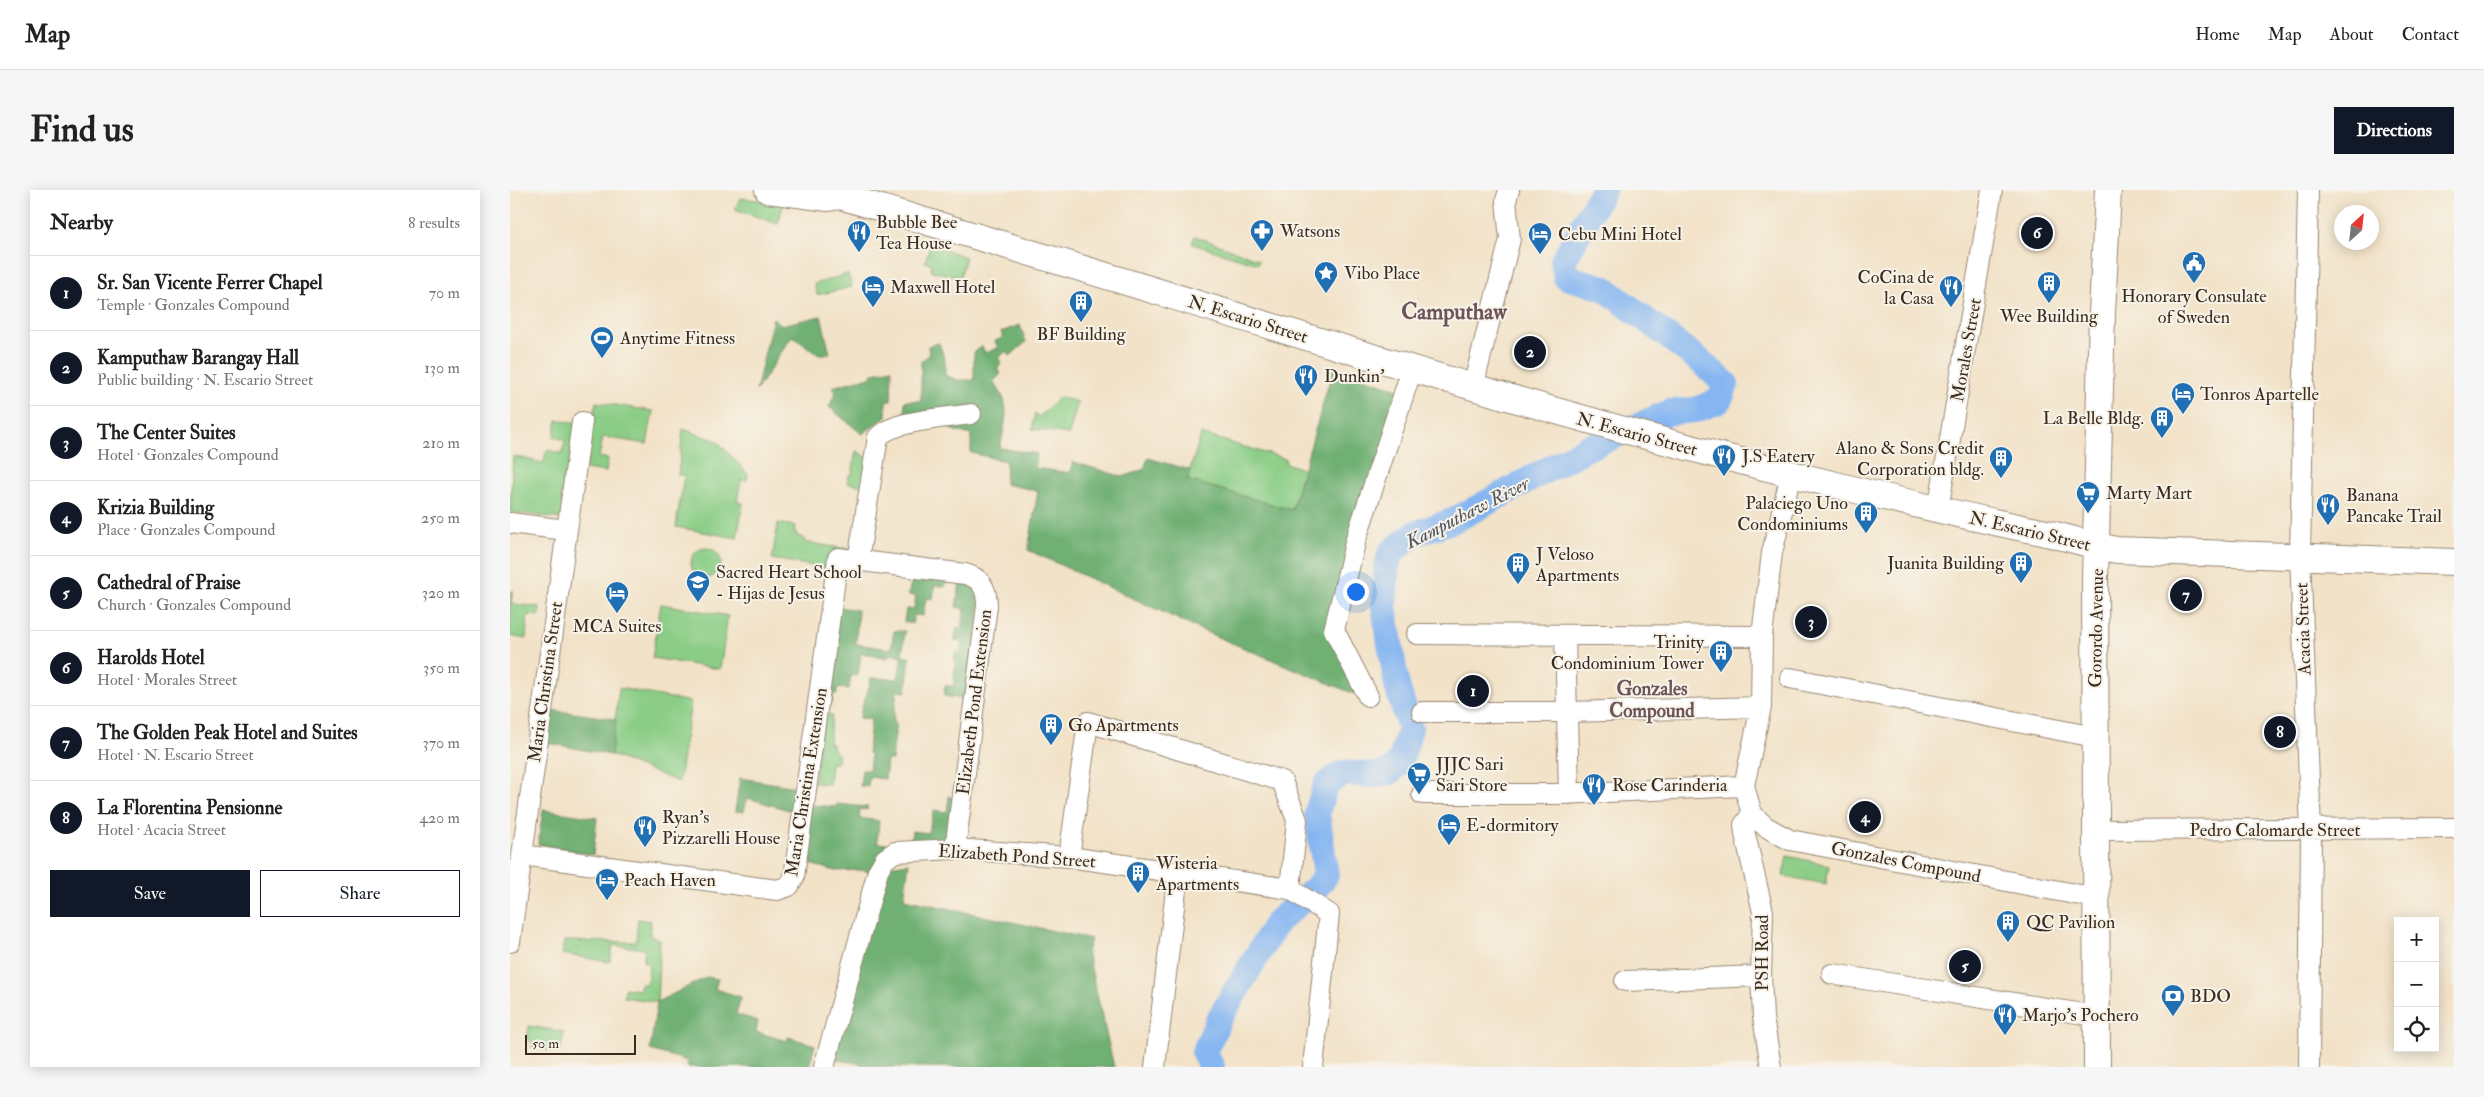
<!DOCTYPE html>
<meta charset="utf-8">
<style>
:root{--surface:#fff;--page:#f6f6f6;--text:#222;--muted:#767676;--line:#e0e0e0;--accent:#111827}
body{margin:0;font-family:"IM FELL Double Pica",serif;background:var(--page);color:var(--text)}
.controls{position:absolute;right:15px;bottom:15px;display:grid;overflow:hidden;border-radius:0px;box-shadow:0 2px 12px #0003}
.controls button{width:45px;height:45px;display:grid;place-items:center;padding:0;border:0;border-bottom:1px solid var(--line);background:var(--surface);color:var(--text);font:25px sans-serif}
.compass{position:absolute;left:1824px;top:15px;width:45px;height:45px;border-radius:50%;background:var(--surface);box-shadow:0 2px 12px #0003;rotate:27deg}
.scale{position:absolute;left:15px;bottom:12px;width:111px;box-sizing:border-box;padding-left:5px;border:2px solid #3b2a1e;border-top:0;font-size:14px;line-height:18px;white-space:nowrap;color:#3b2a1e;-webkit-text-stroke:4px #f7f3e8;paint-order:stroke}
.you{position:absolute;left:845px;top:401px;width:18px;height:18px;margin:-12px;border:4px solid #fff;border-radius:50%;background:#1a73e8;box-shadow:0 0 0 8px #1a73e833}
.badge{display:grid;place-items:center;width:32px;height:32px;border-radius:50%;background:var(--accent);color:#fff;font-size:16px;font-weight:700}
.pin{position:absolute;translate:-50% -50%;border:2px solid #fff;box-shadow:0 1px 5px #0006}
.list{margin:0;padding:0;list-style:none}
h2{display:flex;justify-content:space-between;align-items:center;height:65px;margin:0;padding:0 20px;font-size:21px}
h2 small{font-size:16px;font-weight:400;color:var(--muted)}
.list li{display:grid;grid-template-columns:32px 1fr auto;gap:15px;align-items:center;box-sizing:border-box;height:75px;padding:0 20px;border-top:1px solid var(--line)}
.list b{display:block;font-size:19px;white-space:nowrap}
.list p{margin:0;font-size:16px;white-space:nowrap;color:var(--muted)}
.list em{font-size:16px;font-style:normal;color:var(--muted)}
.actions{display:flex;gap:10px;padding:15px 20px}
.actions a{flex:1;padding:11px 0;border:1px solid var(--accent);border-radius:0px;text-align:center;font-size:18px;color:var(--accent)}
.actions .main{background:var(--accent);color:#fff}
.icon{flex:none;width:28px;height:28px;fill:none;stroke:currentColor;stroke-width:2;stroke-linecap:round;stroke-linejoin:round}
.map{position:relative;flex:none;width:1944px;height:877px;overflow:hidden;border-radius:0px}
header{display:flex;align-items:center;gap:30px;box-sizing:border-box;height:70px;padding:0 25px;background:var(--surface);border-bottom:1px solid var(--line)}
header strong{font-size:24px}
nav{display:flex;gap:28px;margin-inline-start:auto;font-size:18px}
.intro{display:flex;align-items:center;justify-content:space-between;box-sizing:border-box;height:120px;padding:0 30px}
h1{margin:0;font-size:35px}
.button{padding:12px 22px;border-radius:0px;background:var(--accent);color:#fff;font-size:18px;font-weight:700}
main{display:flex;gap:30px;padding:0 30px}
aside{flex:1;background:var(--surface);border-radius:0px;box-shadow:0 2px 12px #0003}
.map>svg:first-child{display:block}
</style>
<header>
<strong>Map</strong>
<nav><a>Home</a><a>Map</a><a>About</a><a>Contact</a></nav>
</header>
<div class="intro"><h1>Find us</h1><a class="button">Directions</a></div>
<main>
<aside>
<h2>Nearby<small>8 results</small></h2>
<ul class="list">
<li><span class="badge">1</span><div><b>Sr. San Vicente Ferrer Chapel</b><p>Temple · Gonzales Compound</p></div><em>70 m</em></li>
<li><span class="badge">2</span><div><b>Kamputhaw Barangay Hall</b><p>Public building · N. Escario Street</p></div><em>130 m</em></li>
<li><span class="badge">3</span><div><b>The Center Suites</b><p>Hotel · Gonzales Compound</p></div><em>210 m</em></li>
<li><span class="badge">4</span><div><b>Krizia Building</b><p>Place · Gonzales Compound</p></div><em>250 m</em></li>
<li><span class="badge">5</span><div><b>Cathedral of Praise</b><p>Church · Gonzales Compound</p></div><em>320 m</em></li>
<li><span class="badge">6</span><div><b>Harolds Hotel</b><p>Hotel · Morales Street</p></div><em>350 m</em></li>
<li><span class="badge">7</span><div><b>The Golden Peak Hotel and Suites</b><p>Hotel · N. Escario Street</p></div><em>370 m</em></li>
<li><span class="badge">8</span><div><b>La Florentina Pensionne</b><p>Hotel · Acacia Street</p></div><em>420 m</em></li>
</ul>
<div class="actions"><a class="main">Save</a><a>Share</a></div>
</aside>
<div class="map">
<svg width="1944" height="877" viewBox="0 0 1944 877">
<rect width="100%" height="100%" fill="#f7f3e8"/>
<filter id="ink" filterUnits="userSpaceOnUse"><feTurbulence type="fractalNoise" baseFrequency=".02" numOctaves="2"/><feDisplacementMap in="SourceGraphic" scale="10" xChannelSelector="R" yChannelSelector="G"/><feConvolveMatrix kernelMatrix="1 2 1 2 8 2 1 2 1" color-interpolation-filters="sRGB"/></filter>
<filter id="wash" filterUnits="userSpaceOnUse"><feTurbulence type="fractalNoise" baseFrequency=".0096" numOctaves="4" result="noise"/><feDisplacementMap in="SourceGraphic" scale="20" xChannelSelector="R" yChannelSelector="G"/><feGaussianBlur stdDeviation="1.12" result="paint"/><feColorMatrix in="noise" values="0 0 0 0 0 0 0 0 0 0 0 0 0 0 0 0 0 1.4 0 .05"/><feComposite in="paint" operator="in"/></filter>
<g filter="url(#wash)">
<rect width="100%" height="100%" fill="#f2e2c7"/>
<path fill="#8bcd86" stroke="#637c52" d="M230,8L274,13L268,34L225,19Z
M685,46L749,70L748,74L682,54Z
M420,55L456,67L450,87L421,81L422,74L415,72Z
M338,84L342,97L307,105L304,94Z
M549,207L568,212L559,244L522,239L525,223L529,227Z
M86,212L143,221L137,254L93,247L89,267L98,269L96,282L76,279Z
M47,230L67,233L53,329L0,322L3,266L33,273L37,260L52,264L55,250L44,247Z
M173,239L207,251L238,284L237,290H231L227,312L233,313L227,348L166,337L174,285H168Z
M691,244L776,269L775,273L793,279L782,321L677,290Z
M346,261L357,267L353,296L337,293L339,285H342Z
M268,333L285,336L284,343H287V346L294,348V352L343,360L316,378L262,369Z
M181 373a15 15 0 1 1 30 0a15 15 0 1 1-30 0Z
M3,400L1,414L30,417L29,426L18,425L16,449L0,446V402Z
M151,414L218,426L210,479L142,468Z
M109,498L181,512L169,592L101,565Z
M313,524L322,525L319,553L322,554V558L328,564L327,573H321L319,594L304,593Z
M1277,666L1319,675L1316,694L1273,686Z
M128,729L141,731L140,746L150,750L147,812L114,807L115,798L129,800L131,794H137L139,773L133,772L135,759L103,755L100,772L52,764L54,751L126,752Z
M19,836L54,842L50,862L22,858V851L17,850Z"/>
<path fill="#70b073" stroke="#566d48" d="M311,126L320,164H308L282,146L246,201L263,128L272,135Z
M510,135L516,152L500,166L496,161L488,168L492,173L487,179L491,184L483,192C503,215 495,230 490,258L527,264L525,278L560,283L563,272L613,287L634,279L638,268L680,280L677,290L782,320L823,179L895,201L823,445L847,505L698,443L518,360L528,301L495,294L496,271L461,263V245L442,240L419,222L394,227L395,211H411V171L419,165L418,156L429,153L435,170V185L447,190H464V163L472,156L475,163L488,158L485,151L493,148L491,142Z
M382,179L381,211H376V227L352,244L319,217L326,202L322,197L360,187L364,183Z
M403,386L436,391L435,397L425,395L423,409L416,408L413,426L404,425L402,434L394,432L396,419H404L406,406L398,405Z
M450,393L462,395L471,407L457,510L434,506L435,496H444L445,463H450L452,452L445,451L447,437L452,438L455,419L446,417Z
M328,417L348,420L346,454L381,459L384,441H395L392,466L400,467L396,502L387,501L383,533L386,534L382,570H377L375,589L359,587L358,597L350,596L352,580H359L361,564L358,563L361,529L350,528C351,513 359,503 361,488L388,489L392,466L379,464L378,468L351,463L348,486L341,485L339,499L327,498V504H323L322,513H319L317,524H313Z
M41,520L106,529L101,565L37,553Z
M230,588L286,597V622L237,608L234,622L225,621Z
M439,606L444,609L438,652L400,657L402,641L418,643L424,620L437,622Z
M327,614L358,617L357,620L350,619L349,628L369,631L367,653L387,655L360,682L351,680L326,681L292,672L301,615L327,617Z
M33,620L87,628L83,665L28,654Z
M399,673L394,709L581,749L577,762L604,877H368L313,867L377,676Z
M197,787L208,789L205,799L231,807L226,824L248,831L246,842L277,851L278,847L305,855L299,877H177L178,871L140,860L147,812Z"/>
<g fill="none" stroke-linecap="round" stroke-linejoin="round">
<path stroke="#85b6f1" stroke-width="26" d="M702,877L694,863L709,829L767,732L806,698L816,685L807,622L816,595L832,583L864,585L880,582L890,573L900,538L887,496L874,417L876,380L881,362L904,344L945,330L1077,258L1160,222L1185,220L1209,211L1216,194L1190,171L1094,98L1056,87L1053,71L1093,0"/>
</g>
</g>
<g filter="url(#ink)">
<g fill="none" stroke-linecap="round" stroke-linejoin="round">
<g stroke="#968672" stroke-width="22">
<path id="minor" d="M1798,0L1790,365L1801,641L1799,877
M963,197L1000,49L996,11L999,0
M1281,284L1262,363L1252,446L1251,517L1234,596L1242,624L1256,637L1280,650L1586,708
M1428,320L1482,0
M0,333L56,340
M348,371L368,247C384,230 438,228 461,224
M907,444L1252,446
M1055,445L1059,604
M1280,488L1585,547
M858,506L824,440L846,349L902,179
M912,522H1057L1251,517
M912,604H1050L1234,596
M1242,624L1234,635L1235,644L1253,722L1251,786L1253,827L1261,877
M1586,640L1944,638
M12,665L267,700L279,696L284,687L328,368L455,384C472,388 477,399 477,416L445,659
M559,667L578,532L772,591L787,630L780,699
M0,752L72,232
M1322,784L1586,826
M1115,791L1251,786
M314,877L368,681L375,669L385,662L445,659L559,667L780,699L819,724L803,877
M645,877L668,683"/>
</g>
<g stroke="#968672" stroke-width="28">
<path id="major" d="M258,0L318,8L330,6C661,102 987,213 1322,294C1393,312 1464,328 1536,343C1560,348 1583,356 1607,360L1944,372
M1587,877L1585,388L1592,123L1598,0"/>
</g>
<use href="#minor" stroke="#fff" stroke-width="20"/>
<use href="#major" stroke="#fff" stroke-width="26"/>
</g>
</g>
<defs>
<g id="pharmacy-pin" transform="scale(1.25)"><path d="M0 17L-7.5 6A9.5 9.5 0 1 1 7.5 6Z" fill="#1f6fb2" stroke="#f7f3e8"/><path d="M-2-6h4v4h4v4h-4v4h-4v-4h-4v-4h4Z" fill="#fff"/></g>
<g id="restaurant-pin" transform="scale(1.25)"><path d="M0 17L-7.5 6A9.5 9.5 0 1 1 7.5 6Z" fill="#1f6fb2" stroke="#f7f3e8"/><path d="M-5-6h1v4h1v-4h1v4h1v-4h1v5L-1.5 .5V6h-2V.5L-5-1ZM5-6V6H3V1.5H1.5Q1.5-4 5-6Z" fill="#fff"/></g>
<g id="hotel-pin" transform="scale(1.25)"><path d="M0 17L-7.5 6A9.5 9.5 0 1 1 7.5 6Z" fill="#1f6fb2" stroke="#f7f3e8"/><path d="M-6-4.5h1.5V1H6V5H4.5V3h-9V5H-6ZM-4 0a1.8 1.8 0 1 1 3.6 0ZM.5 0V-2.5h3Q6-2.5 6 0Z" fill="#fff"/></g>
<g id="civic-pin" transform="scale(1.25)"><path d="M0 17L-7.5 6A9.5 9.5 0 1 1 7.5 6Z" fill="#1f6fb2" stroke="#f7f3e8"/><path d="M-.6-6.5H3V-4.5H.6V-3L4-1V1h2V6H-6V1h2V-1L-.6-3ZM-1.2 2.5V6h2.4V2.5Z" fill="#fff"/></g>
<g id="sight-pin" transform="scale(1.25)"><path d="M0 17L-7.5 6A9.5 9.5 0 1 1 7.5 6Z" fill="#1f6fb2" stroke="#f7f3e8"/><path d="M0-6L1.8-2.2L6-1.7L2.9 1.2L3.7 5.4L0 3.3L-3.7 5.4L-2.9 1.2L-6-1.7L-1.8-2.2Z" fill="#fff"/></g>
<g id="building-pin" transform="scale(1.25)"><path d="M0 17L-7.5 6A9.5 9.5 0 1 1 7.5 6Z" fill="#1f6fb2" stroke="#f7f3e8"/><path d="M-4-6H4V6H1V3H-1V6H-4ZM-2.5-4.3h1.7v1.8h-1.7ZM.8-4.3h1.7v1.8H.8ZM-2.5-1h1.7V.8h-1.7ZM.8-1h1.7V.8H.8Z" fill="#fff"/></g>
<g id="stadium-pin" transform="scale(1.25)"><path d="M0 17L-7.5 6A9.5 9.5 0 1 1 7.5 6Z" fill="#1f6fb2" stroke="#f7f3e8"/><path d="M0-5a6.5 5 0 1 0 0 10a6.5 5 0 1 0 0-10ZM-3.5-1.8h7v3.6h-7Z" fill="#fff"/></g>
<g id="supermarket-pin" transform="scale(1.25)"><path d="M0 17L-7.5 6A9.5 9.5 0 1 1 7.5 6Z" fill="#1f6fb2" stroke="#f7f3e8"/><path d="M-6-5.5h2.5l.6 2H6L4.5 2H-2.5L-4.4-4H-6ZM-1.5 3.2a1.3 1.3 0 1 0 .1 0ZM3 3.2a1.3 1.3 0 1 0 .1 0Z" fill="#fff"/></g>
<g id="school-pin" transform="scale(1.25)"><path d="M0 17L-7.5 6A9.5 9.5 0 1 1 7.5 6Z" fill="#1f6fb2" stroke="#f7f3e8"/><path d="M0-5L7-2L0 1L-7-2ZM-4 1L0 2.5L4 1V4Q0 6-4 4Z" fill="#fff"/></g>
<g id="bank-pin" transform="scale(1.25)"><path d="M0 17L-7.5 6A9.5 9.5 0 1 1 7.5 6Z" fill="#1f6fb2" stroke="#f7f3e8"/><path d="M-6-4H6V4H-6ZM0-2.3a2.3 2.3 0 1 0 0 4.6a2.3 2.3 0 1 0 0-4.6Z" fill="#fff"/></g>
</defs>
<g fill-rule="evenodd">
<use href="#pharmacy-pin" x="752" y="41"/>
<use href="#restaurant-pin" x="349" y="42"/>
<use href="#hotel-pin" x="1030" y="44"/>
<use href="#civic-pin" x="1684" y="73"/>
<use href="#sight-pin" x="816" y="83"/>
<use href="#building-pin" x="1539" y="93"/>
<use href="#hotel-pin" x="363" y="97"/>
<use href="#restaurant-pin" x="1441" y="97"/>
<use href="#building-pin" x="571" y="112"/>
<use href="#stadium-pin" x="92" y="148"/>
<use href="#restaurant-pin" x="796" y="186"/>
<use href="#hotel-pin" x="1673" y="204"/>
<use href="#building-pin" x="1652" y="228"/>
<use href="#restaurant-pin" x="1214" y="266"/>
<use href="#building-pin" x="1491" y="268"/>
<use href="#supermarket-pin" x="1578" y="303"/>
<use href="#restaurant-pin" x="1818" y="315"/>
<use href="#building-pin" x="1356" y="323"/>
<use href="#building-pin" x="1511" y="373"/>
<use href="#building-pin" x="1008" y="374"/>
<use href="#school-pin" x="188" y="392"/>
<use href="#hotel-pin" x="107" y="403"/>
<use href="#building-pin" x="1211" y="462"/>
<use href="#building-pin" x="541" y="535"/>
<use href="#supermarket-pin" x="909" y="584"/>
<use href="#restaurant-pin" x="1084" y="595"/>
<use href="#hotel-pin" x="939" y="635"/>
<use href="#restaurant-pin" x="135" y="637"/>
<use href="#building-pin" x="628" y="683"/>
<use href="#hotel-pin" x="97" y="690"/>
<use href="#building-pin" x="1498" y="732"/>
<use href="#bank-pin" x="1663" y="806"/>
<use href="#restaurant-pin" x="1495" y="825"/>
</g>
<g text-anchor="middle" stroke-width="4" stroke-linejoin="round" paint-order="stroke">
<g font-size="18" fill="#3b2a1e" stroke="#f7f3e8" text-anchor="start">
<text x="366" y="38">Bubble Bee<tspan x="366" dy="21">Tea House</tspan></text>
<text x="770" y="47">Watsons</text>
<text x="1048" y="50">Cebu Mini Hotel</text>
<text x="834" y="89">Vibo Place</text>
<text x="1424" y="93" text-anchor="end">CoCina de<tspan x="1424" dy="21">la Casa</tspan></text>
<text x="380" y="103">Maxwell Hotel</text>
<text x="1684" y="112" text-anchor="middle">Honorary Consulate<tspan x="1684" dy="21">of Sweden</tspan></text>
<text x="1539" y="132" text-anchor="middle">Wee Building</text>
<text x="571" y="150" text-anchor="middle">BF Building</text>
<text x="110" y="154">Anytime Fitness</text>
<text x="814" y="192">Dunkin'</text>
<text x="1690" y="210">Tonros Apartelle</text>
<text x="1634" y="234" text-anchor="end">La Belle Bldg.</text>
<text x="1474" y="264" text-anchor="end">Alano &amp; Sons Credit<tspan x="1474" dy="21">Corporation bldg.</tspan></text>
<text x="1232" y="272">J.S Eatery</text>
<text x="1596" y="309">Marty Mart</text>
<text x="1836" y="311">Banana<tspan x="1836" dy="21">Pancake Trail</tspan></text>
<text x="1338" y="319" text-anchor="end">Palaciego Uno<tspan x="1338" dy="21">Condominiums</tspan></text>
<text x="1026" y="370">J Veloso<tspan x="1026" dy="21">Apartments</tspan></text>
<text x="1494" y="379" text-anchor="end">Juanita Building</text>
<text x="206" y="388">Sacred Heart School<tspan x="206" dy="21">- Hijas de Jesus</tspan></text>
<text x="107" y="442" text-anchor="middle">MCA Suites</text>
<text x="1194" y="458" text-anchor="end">Trinity<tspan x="1194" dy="21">Condominium Tower</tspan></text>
<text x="558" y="541">Go Apartments</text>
<text x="926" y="580">JJJC Sari<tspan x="926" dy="21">Sari Store</tspan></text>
<text x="1102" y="601">Rose Carinderia</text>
<text x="152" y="633">Ryan's<tspan x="152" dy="21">Pizzarelli House</tspan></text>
<text x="956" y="641">E-dormitory</text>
<text x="646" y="679">Wisteria<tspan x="646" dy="21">Apartments</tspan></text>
<text x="114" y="696">Peach Haven</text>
<text x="1516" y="738">QC Pavilion</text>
<text x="1680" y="812">BDO</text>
<text x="1512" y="831">Marjo's Pochero</text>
</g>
<g font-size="18" fill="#3b2a1e" stroke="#f7f3e8">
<text transform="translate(738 129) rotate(17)" y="6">N. Escario Street</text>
<text transform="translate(1456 160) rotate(-80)" y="6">Morales Street</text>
<text transform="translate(1127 244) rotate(15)" y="6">N. Escario Street</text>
<text transform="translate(1520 341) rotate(13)" y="6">N. Escario Street</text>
<text transform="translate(1586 438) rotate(-89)" y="6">Gorordo Avenue</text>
<text transform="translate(1793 439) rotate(-92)" y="6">Acacia Street</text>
<text transform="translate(35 492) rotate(-82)" y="6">Maria Christina Street</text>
<text transform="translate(464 512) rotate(-83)" y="6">Elizabeth Pond Extension</text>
<text transform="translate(296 592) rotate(-81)" y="6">Maria Christina Extension</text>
<text x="1765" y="646">Pedro Calomarde Street</text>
<text transform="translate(507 666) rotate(4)" y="6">Elizabeth Pond Street</text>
<text transform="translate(1396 672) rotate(11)" y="6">Gonzales Compound</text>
<text transform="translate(1252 763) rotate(-90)" y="6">PSH Road</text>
</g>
<g font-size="19" font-style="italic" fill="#51545d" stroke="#f7f3e8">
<text transform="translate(957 322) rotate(-27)" y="7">Kamputhaw River</text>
</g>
<g font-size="19" font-weight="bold" fill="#6e555b" stroke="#f7f3e8">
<text x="1142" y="505">Gonzales<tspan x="1142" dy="22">Compound</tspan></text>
</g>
<g font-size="22" font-weight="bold" fill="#6e555b" stroke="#f7f3e8">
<text x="944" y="129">Camputhaw</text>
</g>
</g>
</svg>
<div class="controls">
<button>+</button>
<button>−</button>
<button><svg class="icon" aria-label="locate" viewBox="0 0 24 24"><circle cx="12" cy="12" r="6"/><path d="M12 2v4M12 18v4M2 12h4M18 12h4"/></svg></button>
</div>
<svg class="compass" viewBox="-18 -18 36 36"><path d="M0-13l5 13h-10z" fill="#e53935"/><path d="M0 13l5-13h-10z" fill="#767676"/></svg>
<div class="scale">50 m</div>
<div class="you"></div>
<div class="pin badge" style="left:963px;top:501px">1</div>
<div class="pin badge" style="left:1020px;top:162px">2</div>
<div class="pin badge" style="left:1301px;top:432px">3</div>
<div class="pin badge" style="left:1355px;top:627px">4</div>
<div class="pin badge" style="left:1455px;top:776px">5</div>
<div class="pin badge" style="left:1527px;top:43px">6</div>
<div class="pin badge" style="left:1676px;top:405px">7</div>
<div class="pin badge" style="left:1770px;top:542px">8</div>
</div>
</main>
